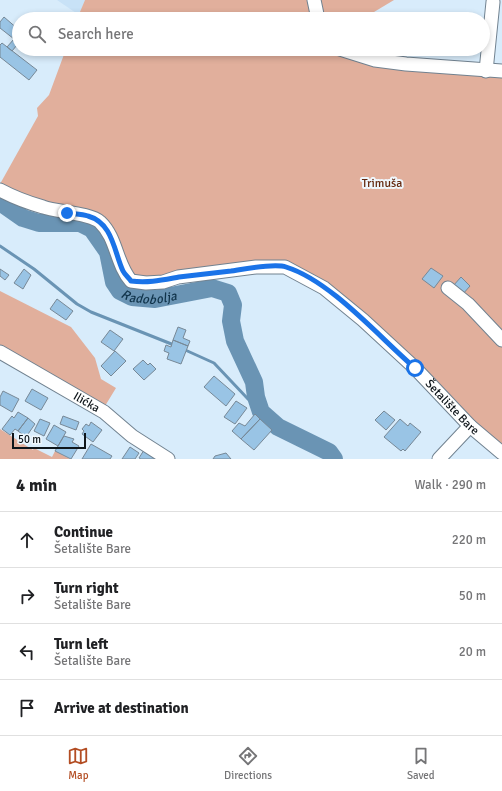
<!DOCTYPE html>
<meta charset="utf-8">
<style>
:root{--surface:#fff;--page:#f6f6f6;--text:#202124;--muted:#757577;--line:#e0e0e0;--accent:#b34d23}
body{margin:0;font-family:Signika,sans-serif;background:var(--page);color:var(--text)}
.scale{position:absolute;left:12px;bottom:10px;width:74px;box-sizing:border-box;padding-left:4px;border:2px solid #0e151a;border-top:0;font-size:11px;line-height:14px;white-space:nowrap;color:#0e151a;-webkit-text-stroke:3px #eff7fd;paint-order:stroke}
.stop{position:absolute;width:12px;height:12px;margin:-9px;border:3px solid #1a73e8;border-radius:50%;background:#fff}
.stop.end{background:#1a73e8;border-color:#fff;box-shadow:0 1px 4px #0008}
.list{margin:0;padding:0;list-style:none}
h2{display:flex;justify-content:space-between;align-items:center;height:52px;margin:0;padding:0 16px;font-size:17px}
h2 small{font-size:13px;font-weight:400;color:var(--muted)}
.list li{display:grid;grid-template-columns:26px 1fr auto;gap:12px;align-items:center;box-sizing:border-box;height:56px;padding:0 16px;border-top:1px solid var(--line)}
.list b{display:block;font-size:15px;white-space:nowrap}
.list p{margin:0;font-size:13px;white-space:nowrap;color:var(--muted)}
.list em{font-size:13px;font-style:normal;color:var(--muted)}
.icon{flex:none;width:22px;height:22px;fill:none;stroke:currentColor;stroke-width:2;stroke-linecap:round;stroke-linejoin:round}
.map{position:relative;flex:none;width:502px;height:459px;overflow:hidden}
.search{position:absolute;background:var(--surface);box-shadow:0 2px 6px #0003;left:12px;right:12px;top:12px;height:44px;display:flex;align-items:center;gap:10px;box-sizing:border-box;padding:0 14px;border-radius:22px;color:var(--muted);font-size:15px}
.sheet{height:276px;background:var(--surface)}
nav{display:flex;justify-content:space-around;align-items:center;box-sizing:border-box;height:56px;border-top:1px solid var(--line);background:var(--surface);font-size:11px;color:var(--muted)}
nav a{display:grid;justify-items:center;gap:2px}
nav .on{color:var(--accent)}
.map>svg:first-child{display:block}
</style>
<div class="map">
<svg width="502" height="459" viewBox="0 0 502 459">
<rect width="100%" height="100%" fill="#d8ecfb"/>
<path fill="#c8e2f7" d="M57,0H85L79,15Z"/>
<path fill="#e1af9c" d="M85,0H394L369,15L367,19H77Z
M66,49H350L348,52L502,71V450L363,320L285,267L131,281L99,221L67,213L0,184L38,116L37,108L49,95Z
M0,291L71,327L95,358L101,379L116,388L105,406L0,348Z
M0,429L33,450L34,448L52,457L55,451L70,459H0Z"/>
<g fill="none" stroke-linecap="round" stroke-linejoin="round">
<path stroke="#6a94b4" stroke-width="3" d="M0,246L34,269L77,304L91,312L174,345
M183,349L214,363L248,399L259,406"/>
<path stroke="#6a94b4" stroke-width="18" id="s1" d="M0,202L23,218L39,223H80L92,229L108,252L114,282L120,291L132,297L155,299L212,288L228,293L233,305L231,321L235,341L254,382L256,397L261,412L278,427L329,452L334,459"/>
</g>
<path fill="#99c4e5" stroke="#778896" d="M4,17L19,30V48L17,45L12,51L7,47L14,39L0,28V22Z
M2,43L37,70L29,80L0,57V45Z
M431,268L443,276L434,288L422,279Z
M0,269L9,275L5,280L0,276Z
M24,269L31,275L23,289L14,283Z
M461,277L470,286L462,295L453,286Z
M57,299L73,311L66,320L50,309Z
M178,327L186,330L183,338L190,341L188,346L173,340Z
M110,330L123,339L114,351L101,342Z
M173,340L188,346L181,364L167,359L169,353L164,351L166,345L171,347Z
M115,351L126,361L111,376L101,366Z
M143,360L148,365L150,363L156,369L144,380L133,369Z
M214,376L235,394L226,406L204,387Z
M32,389L48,398L41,410L25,401Z
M3,391L19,399L12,412L0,405V397Z
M236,401L247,408L235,424L224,417Z
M384,411L395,420L386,430L375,420Z
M18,412L28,418L18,431L15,429L10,435L2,429L12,416L14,418Z
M255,414L260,419L241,439L232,431L239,423L245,426Z
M63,416L79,422L76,430L60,424Z
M28,418L35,424L26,437L18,431Z
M40,419L50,423L44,436L34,431Z
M260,419L272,430L254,450L241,439Z
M400,419L408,426L410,423L421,432L405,451L403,449L401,451L384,437Z
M91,422L102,430L93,442L82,434L84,431L82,429L86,424L89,426Z
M54,425L66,432L58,446L46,439Z
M64,436L74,439L72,442L79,446L71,459L55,451Z
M91,444L112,456L110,459H82Z
M130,447L139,453L135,459H122Z
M144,450L158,459H141L139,458Z
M226,453L231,459H213L215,456Z"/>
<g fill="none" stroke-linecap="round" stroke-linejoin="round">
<g stroke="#718290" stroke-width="15">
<g id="minor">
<path d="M314,0L318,19"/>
<path d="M340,49L375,60L406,64L502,71"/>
<path d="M486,71L493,2"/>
<path id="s2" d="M0,190C13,197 29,203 43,207C57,212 90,213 100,222C117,238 116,264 131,281L146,283L163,282L178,277L256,267H285L324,288L363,320L415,368L470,426L502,453"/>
<path d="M448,288L468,304L502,340"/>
<path id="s3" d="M0,352L104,412L132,436L168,459"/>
<path d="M439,459L470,426"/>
</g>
</g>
<use href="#minor" stroke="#fff" stroke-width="13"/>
</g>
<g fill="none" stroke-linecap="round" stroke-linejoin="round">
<path stroke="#1a73e8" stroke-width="5" d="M67,213C74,214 82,214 88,216C113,223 114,252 123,271C125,275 129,278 131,281C149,283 162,280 179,277C196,275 214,273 231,271C244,269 274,263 286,267C331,281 379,337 415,368"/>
</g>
<g text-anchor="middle" stroke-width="4" stroke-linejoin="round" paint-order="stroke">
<g font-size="12" fill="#63260c" stroke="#eff7fd">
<text x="382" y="187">Trimuša</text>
</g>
<g font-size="12" fill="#0e151a" stroke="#eff7fd">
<text dy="4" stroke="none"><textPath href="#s3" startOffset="100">Ilićka</textPath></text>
<text dy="4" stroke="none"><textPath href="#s2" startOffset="548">Šetalište Bare</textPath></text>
</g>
<g font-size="13" font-style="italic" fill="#10334a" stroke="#eff7fd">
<text dy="5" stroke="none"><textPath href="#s1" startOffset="199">Radobolja</textPath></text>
</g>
</g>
</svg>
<div class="scale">50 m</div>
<div class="stop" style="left:415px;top:368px"></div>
<div class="stop end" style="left:67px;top:213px"></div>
<div class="search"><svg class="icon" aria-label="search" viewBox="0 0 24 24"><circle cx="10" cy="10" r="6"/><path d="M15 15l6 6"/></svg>Search here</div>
</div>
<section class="sheet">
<h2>4 min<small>Walk · 290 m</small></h2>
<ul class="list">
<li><svg class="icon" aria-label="ahead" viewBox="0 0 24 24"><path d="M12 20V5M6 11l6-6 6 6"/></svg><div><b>Continue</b><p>Šetalište Bare</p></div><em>220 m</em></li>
<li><svg class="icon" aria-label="right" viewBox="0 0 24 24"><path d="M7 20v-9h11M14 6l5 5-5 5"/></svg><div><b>Turn right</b><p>Šetalište Bare</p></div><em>50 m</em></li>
<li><svg class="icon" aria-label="left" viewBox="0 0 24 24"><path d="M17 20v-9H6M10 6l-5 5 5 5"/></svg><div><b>Turn left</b><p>Šetalište Bare</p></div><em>20 m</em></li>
<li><svg class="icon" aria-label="arrive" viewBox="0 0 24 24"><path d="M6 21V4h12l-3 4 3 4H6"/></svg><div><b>Arrive at destination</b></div></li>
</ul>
</section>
<nav>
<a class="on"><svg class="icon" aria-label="map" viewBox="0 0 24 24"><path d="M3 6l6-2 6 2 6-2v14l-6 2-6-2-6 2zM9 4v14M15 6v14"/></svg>Map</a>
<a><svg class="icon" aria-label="directions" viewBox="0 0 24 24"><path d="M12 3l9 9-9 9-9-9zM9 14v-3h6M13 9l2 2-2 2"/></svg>Directions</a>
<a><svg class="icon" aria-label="saved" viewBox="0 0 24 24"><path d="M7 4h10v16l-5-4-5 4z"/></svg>Saved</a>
</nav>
